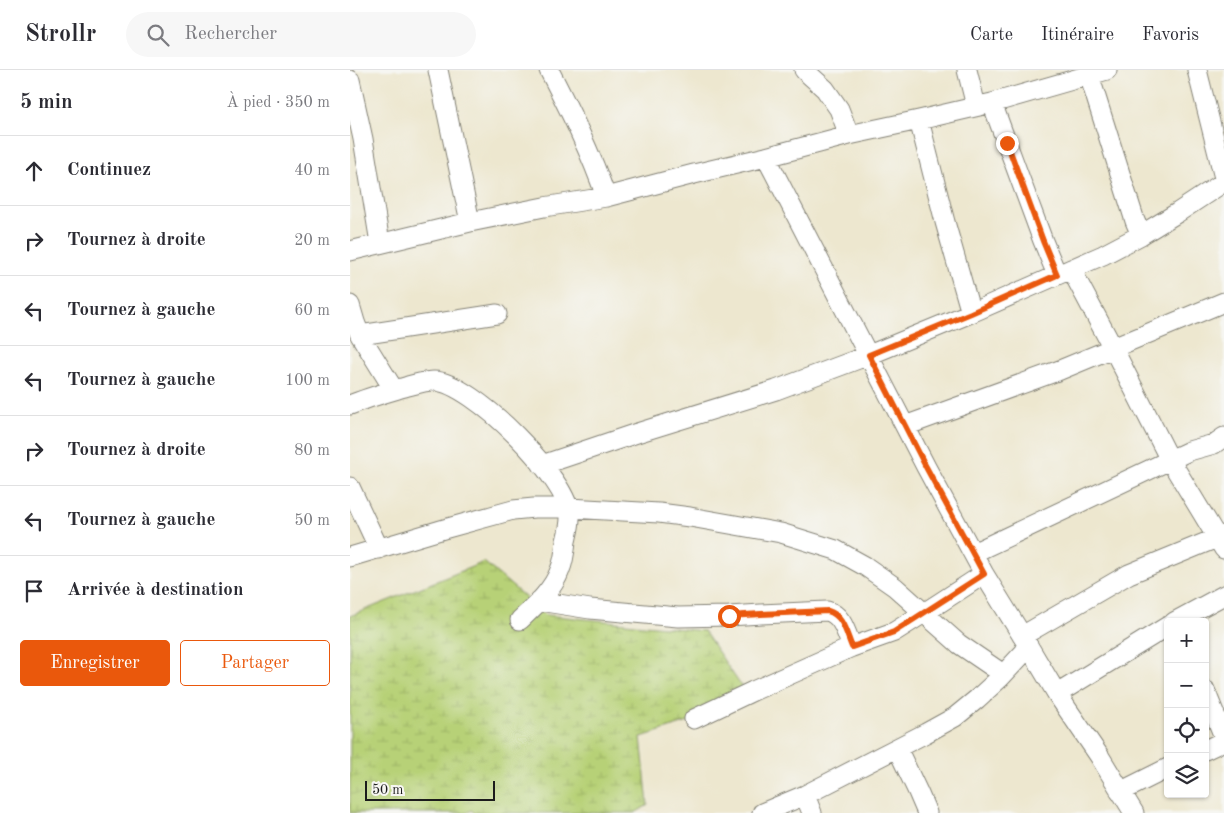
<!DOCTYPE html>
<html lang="fr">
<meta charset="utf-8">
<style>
:root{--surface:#fff;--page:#f7f7f7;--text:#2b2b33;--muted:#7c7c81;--line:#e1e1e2;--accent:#ea580c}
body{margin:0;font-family:"Old Standard TT",serif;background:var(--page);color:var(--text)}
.controls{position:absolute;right:15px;bottom:15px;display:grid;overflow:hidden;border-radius:5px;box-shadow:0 1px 4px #0004}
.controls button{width:45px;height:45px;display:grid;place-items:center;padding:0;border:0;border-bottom:1px solid var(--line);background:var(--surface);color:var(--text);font:25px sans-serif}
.scale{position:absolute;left:15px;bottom:12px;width:130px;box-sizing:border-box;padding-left:5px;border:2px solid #1c1c1c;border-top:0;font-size:14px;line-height:18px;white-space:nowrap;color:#1c1c1c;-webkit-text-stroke:4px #f6f6f2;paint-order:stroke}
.stop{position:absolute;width:15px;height:15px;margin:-11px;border:4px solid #ea580c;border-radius:50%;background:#fff}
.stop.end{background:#ea580c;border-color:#fff;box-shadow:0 1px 5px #0008}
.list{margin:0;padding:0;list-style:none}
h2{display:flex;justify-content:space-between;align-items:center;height:65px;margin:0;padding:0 20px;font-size:21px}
h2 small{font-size:16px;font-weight:400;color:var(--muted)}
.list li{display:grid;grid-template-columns:32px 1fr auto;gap:15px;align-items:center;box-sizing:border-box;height:70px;padding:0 20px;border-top:1px solid var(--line)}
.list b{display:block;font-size:19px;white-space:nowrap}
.list em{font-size:16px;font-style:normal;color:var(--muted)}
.actions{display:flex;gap:10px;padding:15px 20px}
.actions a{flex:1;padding:11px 0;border:1px solid var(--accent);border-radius:5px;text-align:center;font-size:18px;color:var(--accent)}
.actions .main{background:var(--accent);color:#fff}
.icon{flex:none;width:28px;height:28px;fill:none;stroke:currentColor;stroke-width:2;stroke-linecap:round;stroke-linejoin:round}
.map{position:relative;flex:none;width:874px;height:743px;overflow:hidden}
header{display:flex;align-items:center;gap:30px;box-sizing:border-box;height:70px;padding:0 25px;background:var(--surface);border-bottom:1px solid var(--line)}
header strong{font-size:24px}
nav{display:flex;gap:28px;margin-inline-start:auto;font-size:18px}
.search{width:350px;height:45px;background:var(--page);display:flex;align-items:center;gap:12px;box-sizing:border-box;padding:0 18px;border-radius:28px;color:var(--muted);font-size:19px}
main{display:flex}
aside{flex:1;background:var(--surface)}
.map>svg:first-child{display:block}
</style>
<header>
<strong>Strollr</strong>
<div class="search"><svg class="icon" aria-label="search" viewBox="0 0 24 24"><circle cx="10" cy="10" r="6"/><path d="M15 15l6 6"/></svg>Rechercher</div>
<nav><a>Carte</a><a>Itinéraire</a><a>Favoris</a></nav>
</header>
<main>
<aside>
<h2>5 min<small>À pied · 350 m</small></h2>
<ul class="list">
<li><svg class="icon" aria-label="ahead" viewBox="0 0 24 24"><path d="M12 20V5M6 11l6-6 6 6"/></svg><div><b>Continuez</b></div><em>40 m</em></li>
<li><svg class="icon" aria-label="right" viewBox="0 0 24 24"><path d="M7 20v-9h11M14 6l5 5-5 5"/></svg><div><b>Tournez à droite</b></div><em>20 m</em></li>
<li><svg class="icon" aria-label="left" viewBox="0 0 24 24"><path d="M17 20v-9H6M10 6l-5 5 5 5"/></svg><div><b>Tournez à gauche</b></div><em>60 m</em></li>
<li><svg class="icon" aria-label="left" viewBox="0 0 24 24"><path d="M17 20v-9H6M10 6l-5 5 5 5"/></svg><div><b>Tournez à gauche</b></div><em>100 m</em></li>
<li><svg class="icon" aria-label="right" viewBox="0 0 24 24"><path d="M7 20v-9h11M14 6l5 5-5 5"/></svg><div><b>Tournez à droite</b></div><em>80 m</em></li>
<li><svg class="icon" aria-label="left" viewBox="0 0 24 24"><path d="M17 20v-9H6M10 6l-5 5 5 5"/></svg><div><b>Tournez à gauche</b></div><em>50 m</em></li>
<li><svg class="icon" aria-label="arrive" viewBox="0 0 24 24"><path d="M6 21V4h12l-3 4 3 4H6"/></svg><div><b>Arrivée à destination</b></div></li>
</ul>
<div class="actions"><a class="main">Enregistrer</a><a>Partager</a></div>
</aside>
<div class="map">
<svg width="874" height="743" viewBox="0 0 874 743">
<defs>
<pattern id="wetland-marsh" width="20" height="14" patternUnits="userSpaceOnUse" patternTransform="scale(1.25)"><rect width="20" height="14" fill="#b7d177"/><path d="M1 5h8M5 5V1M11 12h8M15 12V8" fill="none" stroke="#9db366"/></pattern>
</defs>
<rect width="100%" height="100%" fill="#f6f6f2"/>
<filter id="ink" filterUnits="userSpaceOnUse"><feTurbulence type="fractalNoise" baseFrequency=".02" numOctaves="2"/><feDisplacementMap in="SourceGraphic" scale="10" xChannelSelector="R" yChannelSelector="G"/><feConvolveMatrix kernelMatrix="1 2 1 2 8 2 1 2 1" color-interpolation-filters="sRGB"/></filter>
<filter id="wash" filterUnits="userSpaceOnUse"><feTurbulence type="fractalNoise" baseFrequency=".0096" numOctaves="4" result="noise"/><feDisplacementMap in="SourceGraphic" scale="20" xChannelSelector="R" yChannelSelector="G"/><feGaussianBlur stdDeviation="1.12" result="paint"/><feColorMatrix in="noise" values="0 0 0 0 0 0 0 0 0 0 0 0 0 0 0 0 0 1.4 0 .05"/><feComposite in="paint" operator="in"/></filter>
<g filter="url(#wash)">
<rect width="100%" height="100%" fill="#ede7cf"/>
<path fill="url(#wetland-marsh)" stroke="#6a764a" d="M134,492L196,545L354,561L402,632L291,667L298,735L285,743H124L122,740L116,743H0V546Z"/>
</g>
<g filter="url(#ink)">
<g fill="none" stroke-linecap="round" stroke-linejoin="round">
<g stroke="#848276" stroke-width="21">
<path id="minor" d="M88,0L120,152
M199,0C220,41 241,83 256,127
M454,0L475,19L489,39L499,65
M617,0L626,36
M847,0L874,108
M739,5L785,151L791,165
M0,10L13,69L30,173
M642,33L693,171L707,205
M569,50L595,152L621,243
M416,87L576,397L634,504L679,577L707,624L750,687L784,743
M0,181L120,152L194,137L256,127L344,104L416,87L499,65L569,50L642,33L757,0
M721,199L763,278L820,390L874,479
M0,235L5,252L10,265L147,244
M10,265L44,320
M0,335C19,327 38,322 58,316C66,314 75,311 84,311C121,311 221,411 220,448C220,456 218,463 216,471C215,481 214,491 210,500C203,520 185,536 170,550
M555,356L710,300L874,232
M192,395L287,363L426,320L519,285L621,243L753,185L791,165L827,143L874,112
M0,417L29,479
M623,483L839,381L864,374L874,367
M0,487L94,459L163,440L184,438H219L309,443L340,447L431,463L486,480L515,496L545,517L574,543L634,504
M189,531L240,539L328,547L379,546L411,544L477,541C493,545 496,563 502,577
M824,552L874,525
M672,566L779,504L874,465
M855,620L874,667
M707,624L818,556
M344,649L403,621L502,577L544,562L574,543L609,574L653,604
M547,678L568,722L577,743
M855,680L874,671
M770,722L818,698
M455,725L462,743
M412,743L455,725L576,663L605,647L627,629L650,608L679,577"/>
</g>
<use href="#minor" stroke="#fff" stroke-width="19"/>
</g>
</g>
<g fill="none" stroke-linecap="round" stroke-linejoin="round" filter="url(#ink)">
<path stroke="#ea580c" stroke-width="6" d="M379,546L411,544L478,541C493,545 496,563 502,577L544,562L634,504L576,397L519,285L621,243L707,205L693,171L657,73"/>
</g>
</svg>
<div class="controls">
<button>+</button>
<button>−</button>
<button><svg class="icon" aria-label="locate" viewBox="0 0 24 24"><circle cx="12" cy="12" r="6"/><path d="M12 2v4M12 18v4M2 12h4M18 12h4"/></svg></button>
<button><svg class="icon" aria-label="layers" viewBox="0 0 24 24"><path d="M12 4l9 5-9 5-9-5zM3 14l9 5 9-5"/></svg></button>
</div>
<div class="scale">50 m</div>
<div class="stop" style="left:379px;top:546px"></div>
<div class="stop end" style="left:657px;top:73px"></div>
</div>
</main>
